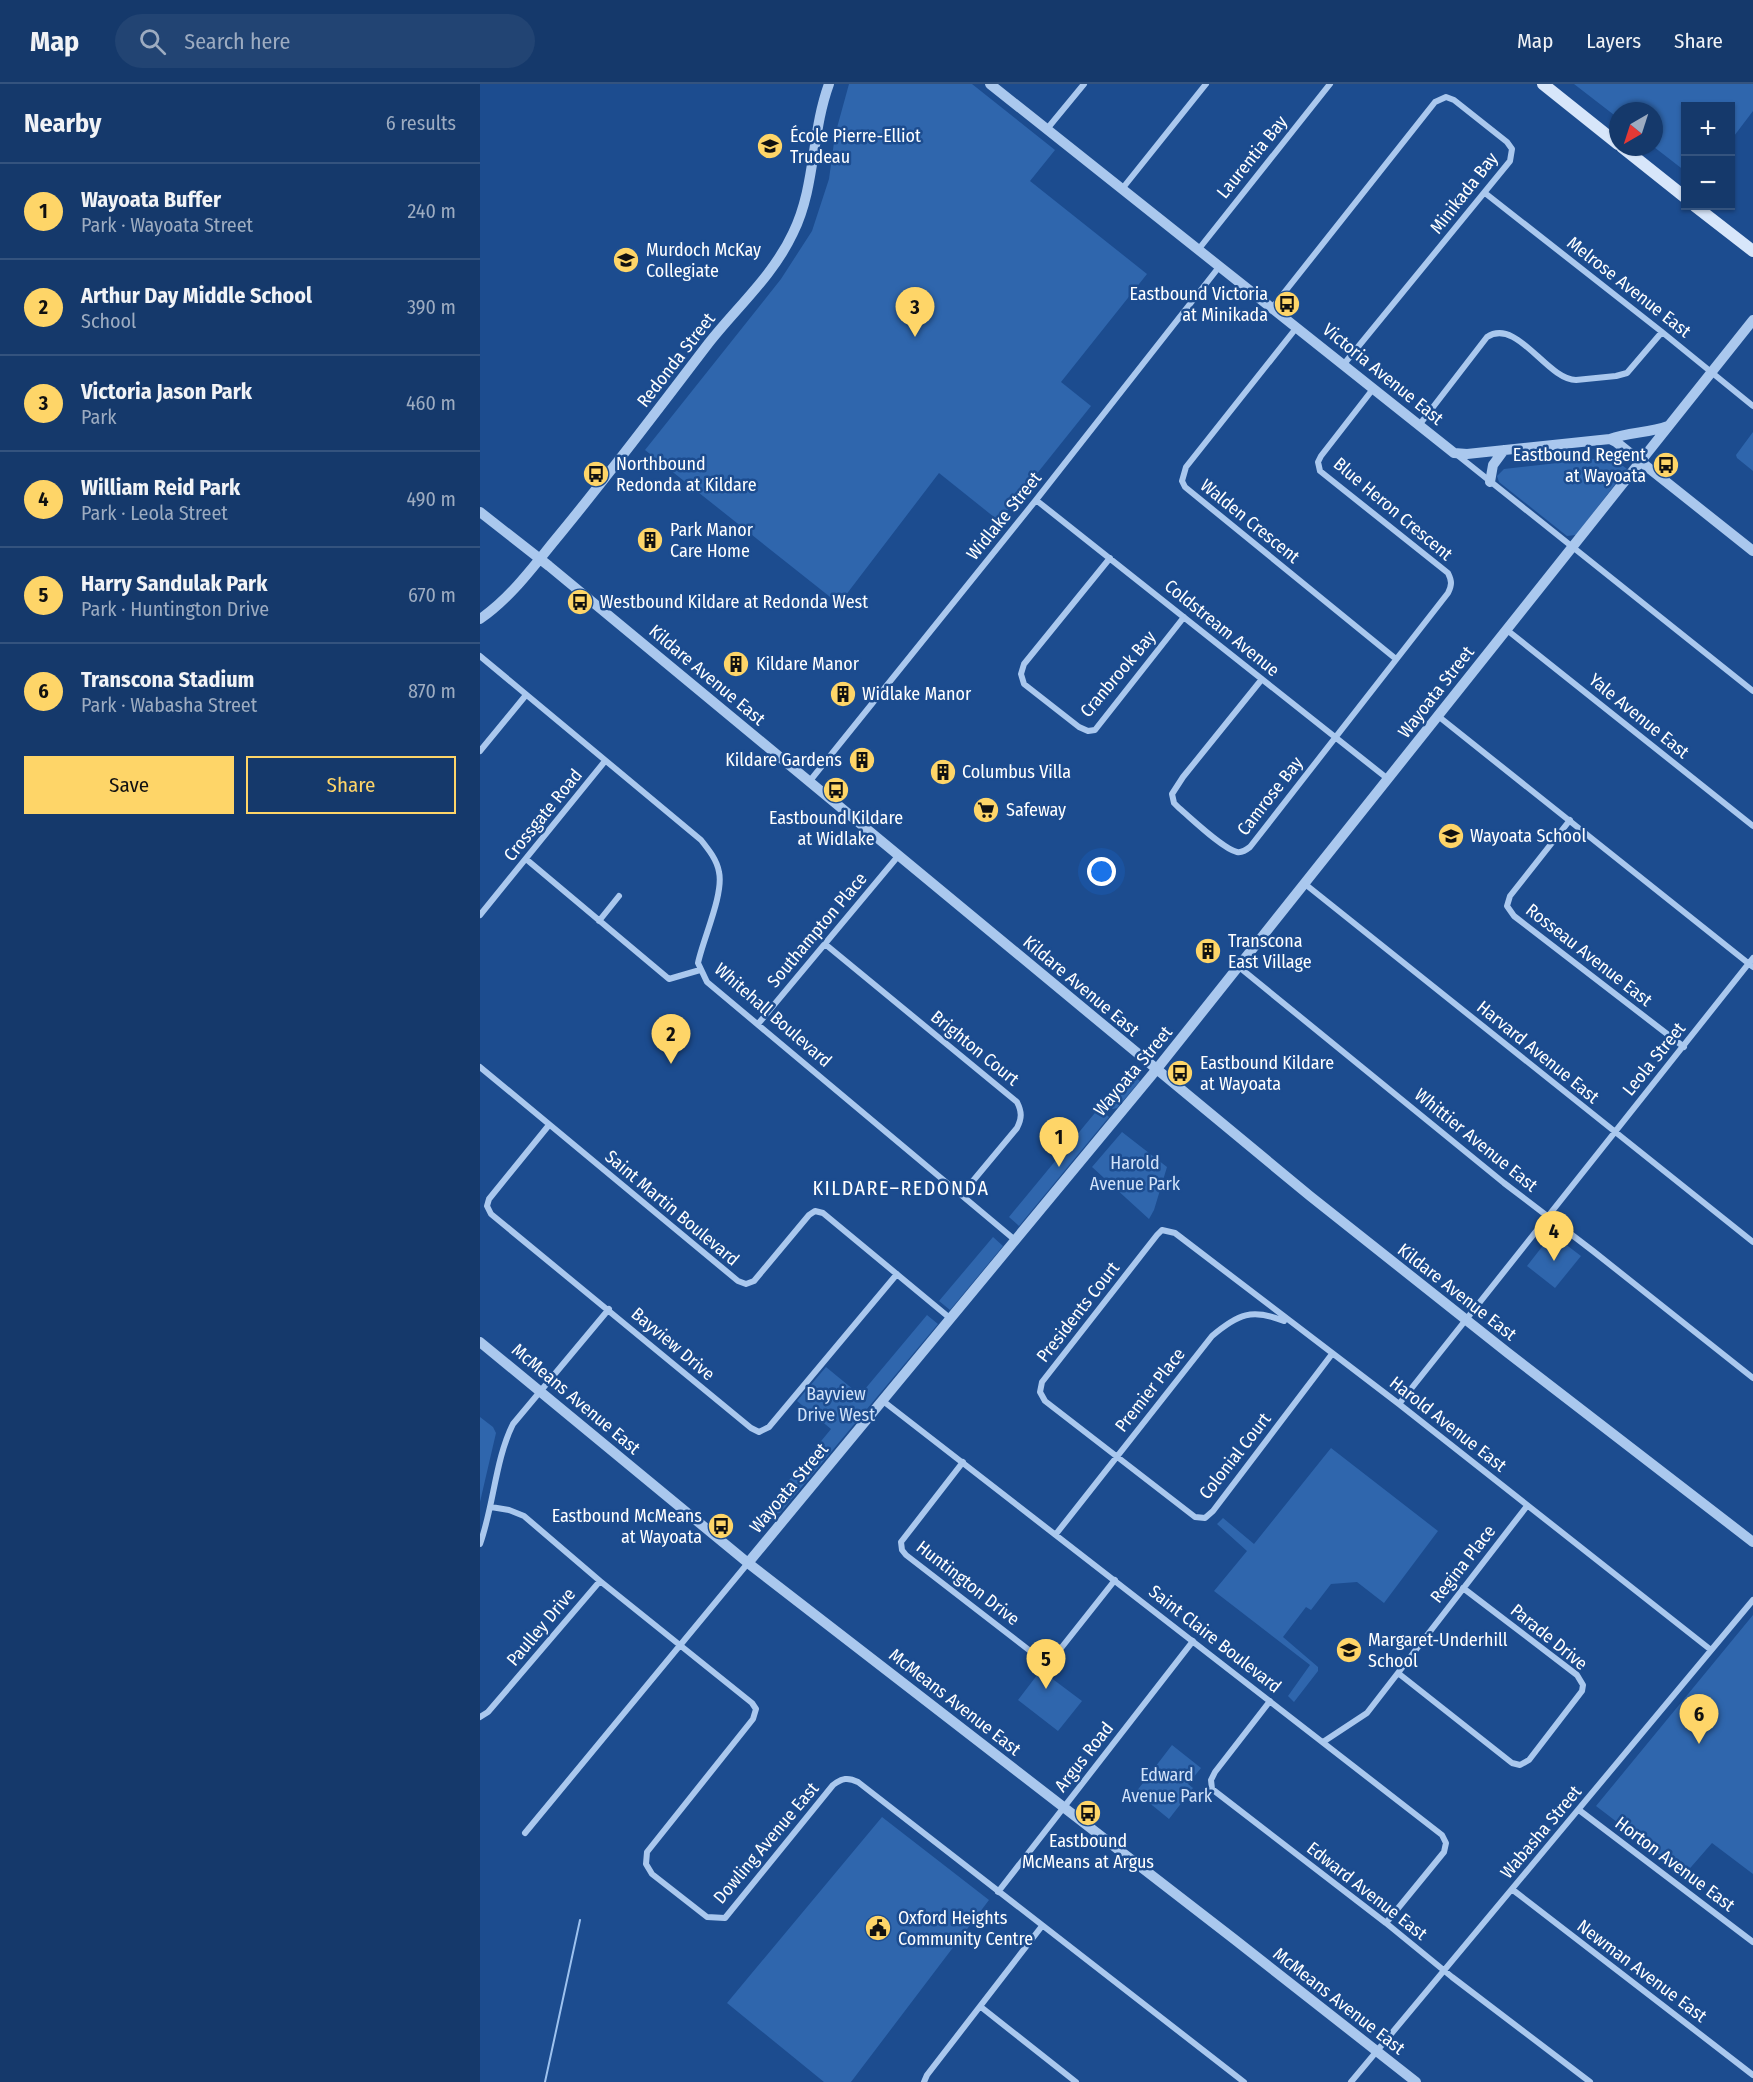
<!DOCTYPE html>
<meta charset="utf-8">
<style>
:root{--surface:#15396b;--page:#224473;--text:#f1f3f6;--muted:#9dacc1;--line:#34537e;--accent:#fed568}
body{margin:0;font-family:"Fira Sans Condensed",sans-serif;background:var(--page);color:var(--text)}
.controls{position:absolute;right:18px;top:18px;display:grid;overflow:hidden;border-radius:0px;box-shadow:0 2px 4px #0004}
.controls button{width:54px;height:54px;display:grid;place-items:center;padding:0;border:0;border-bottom:2px solid var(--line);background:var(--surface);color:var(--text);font:30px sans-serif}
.compass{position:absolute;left:1129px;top:18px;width:54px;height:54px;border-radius:50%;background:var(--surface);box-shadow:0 2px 4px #0004;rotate:219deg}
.you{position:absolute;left:622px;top:788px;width:21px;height:21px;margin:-15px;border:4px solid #fff;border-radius:50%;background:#1a73e8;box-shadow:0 0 0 9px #1a73e833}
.badge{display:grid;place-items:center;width:39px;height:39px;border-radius:50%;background:var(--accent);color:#111;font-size:20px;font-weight:700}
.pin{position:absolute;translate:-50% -50px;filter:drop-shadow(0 2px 3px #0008)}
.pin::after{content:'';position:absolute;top:32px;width:21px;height:18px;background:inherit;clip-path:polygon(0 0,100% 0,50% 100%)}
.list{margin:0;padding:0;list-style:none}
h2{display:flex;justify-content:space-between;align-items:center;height:78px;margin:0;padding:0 24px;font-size:26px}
h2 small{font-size:20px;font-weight:400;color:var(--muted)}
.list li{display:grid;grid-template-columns:39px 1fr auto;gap:18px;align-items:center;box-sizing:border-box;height:96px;padding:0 24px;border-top:2px solid var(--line)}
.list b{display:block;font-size:22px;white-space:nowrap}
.list p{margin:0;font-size:20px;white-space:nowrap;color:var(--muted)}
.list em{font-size:20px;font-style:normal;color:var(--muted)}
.actions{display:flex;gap:12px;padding:18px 24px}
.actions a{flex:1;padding:14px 0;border:2px solid var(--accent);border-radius:0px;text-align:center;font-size:21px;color:var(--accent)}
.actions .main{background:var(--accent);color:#111}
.icon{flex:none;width:33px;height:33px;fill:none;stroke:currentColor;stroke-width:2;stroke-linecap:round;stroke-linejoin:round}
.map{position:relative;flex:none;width:1273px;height:1998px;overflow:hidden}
header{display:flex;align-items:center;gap:36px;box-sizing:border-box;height:84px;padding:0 30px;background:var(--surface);border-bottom:2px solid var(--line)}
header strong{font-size:28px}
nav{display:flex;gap:33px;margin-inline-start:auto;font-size:21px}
.search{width:420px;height:54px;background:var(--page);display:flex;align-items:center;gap:15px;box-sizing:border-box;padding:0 21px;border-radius:33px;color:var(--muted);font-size:22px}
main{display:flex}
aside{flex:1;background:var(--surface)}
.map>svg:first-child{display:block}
</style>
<header>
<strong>Map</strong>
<div class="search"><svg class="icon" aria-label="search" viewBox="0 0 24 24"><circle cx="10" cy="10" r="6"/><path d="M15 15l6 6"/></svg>Search here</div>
<nav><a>Map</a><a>Layers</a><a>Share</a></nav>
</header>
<main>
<aside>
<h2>Nearby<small>6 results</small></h2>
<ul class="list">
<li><span class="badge">1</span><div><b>Wayoata Buffer</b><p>Park · Wayoata Street</p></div><em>240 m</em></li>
<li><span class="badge">2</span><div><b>Arthur Day Middle School</b><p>School</p></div><em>390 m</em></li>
<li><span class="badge">3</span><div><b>Victoria Jason Park</b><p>Park</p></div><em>460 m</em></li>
<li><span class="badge">4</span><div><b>William Reid Park</b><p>Park · Leola Street</p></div><em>490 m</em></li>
<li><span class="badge">5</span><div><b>Harry Sandulak Park</b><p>Park · Huntington Drive</p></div><em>670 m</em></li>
<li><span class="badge">6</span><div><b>Transcona Stadium</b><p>Park · Wabasha Street</p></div><em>870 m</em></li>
</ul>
<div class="actions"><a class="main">Save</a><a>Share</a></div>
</aside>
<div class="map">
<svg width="1273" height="1998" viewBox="0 0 1273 1998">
<rect width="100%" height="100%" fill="#1c4c8f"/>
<path fill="#2f66ad" d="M369,0H492L575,66L550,97L667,190L581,298L611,322L519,437L459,389L359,520L165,366L301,195L332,147L349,95L355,51Z
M1094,0H1273V27L1251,56L1250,22H1206L1205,87L1174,63V27H1138V34Z
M1273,348V387L1257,374L1256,371Z
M1131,373L1147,385L1096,451L1087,452L1019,398L1017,392L1024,385Z
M649,988L660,997L637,1024L633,1025L624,1018Z
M619,1024L629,1033L539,1142L529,1133Z
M642,1048L687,1083L674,1126L669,1135L612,1083Z
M1072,1150L1101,1172L1075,1204L1047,1182Z
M513,1153L523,1162L470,1226L459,1217Z
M447,1231L458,1240L300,1429L296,1430L287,1423L351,1345L317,1317L346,1283L380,1311Z
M0,1333L13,1343L16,1349L0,1418Z
M851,1364L958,1447L904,1519L877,1498L851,1500L831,1526L826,1523L803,1553L838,1583V1587L814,1618L808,1612L830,1581L734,1507L767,1467L737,1440L743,1434L774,1460Z
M1273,1531V1790L1232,1759L1205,1790L1116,1722Z
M564,1582H567L570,1593L602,1617L578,1647L538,1616Z
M692,1661L721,1684L708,1700L713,1704L689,1735L656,1708Z
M402,1733L509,1816L371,1998H344L247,1919Z"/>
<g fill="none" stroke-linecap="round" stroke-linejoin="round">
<path stroke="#9dc2ef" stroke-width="2" d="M65,1998L100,1836"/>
<path stroke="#aac8ee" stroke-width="6" d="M567,45L604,0
M642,105L726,0
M1005,109L1182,248L1273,322
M718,166L850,0
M792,224L955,18L966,13L974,16L1027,58L1032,65L1030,77L864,280
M817,243L706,383L702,397L705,403L916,575
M940,340L1007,253C1037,233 1067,296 1096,296L1136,292L1147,289L1182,248
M976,370L1273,607
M556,416L908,695
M630,474L544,580L541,590L544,600L599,643L608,647L615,646L704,533
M1027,546L1273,742
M0,572L221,756C229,766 237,776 239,788C244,810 223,855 218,879L227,898L535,1156
M782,595L703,693L692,710L694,719L699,724C711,734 743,765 757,768C762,769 766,766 770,763L968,509C972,501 972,497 968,489L840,387L838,378L841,372L893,305
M958,632L1273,883
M0,667L46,611
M329,698L556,416L739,183
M1090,736L1030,812L1027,822L1034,832L1204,963
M46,775L189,895L220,886
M825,800L1273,1158
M0,831L125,677
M119,837L139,812
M345,860L537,1018C542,1028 542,1034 537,1044L482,1110
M759,883L1024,1099L1113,1167L1273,1294
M278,940L419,771
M0,983L258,1197L266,1200L274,1197L329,1131L335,1127L343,1129L471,1235
M69,1041L9,1115L7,1122L11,1130L271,1344L279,1348L289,1343L417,1190
M852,1270L733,1427L725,1434L715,1433L565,1317L560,1308L562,1298L677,1151L682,1146L695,1149L919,1320L1231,1566
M403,1317L962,1751L966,1759L964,1768L906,1839
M919,1320L1273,874
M483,1378L421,1458L422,1466L426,1471L558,1573L566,1576L574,1573L635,1496
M11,1423L29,1426L44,1432L120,1497L272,1619L276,1625L273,1635L167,1768L166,1780L172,1790L227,1833L245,1834L353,1701C362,1694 368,1693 378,1698L764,1998
M576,1450L732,1252C758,1230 772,1224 804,1237
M0,1460C14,1421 15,1376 33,1340L129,1225
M918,1589L1032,1679L1040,1681L1049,1676L1102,1607L1103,1601L1097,1591L983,1504
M790,1617L735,1688L731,1696L732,1705L906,1839L972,1893L1110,1998
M0,1633L8,1628L120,1497
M843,1658L887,1629L1047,1422
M1099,1726L1273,1858
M45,1749L268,1479
M1033,1806L1273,1991
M518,1808L713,1557
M501,1923L596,1998
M444,1998L447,1991L562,1842
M871,1998L1273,1516"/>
<path stroke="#aac8ee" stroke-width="10" d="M510,0L974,369L987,370L1130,355C1149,348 1169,349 1188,342
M1130,355L1136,358L1273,467
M1010,398L1013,381L1024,366
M0,428L69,482L830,1112L1028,1269L1273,1458
M0,535C32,513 55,480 80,450C131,388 179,324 228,260C256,224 293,192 313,149C336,102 331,49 349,0
M0,1258L268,1479L754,1855L936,1998
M268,1479L676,986L1273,236"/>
<path stroke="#d7e6fa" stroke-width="12" d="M1063,0L1138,60
M1142,63L1206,114
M1215,122L1273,167"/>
</g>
<defs>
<g id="school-disc" transform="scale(1.35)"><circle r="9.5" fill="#fed568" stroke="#1c4c8f"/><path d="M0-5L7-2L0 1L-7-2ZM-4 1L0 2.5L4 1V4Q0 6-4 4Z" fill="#111"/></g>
<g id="bus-disc" transform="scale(1.35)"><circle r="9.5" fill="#fed568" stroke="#1c4c8f"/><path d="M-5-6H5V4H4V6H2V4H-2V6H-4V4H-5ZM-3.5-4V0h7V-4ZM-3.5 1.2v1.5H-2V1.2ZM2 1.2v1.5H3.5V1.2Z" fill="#111"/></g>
<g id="building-disc" transform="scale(1.35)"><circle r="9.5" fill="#fed568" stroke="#1c4c8f"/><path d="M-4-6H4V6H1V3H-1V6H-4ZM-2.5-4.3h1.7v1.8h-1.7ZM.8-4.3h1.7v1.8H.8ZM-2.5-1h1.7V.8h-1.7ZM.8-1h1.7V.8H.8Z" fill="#111"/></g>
<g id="supermarket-disc" transform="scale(1.35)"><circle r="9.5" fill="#fed568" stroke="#1c4c8f"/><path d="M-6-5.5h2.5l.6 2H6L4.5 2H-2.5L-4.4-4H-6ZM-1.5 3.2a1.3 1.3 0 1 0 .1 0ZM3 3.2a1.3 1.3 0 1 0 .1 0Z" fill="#111"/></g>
<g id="civic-disc" transform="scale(1.35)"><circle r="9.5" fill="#fed568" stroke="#1c4c8f"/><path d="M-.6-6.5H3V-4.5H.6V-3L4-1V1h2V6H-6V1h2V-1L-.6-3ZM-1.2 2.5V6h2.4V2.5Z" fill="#111"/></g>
</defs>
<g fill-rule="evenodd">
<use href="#school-disc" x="290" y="62"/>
<use href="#school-disc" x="146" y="176"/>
<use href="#bus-disc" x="807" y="220"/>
<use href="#bus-disc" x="1186" y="381"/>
<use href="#bus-disc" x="116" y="390"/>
<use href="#building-disc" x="170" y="456"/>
<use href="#bus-disc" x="100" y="518"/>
<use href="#building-disc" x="256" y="580"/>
<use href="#building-disc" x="363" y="610"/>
<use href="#building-disc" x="382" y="676"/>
<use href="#building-disc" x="463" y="688"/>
<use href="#bus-disc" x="356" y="706"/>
<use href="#supermarket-disc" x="506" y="726"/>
<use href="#school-disc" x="971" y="752"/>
<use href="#building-disc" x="728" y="867"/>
<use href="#bus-disc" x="700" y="989"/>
<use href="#bus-disc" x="241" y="1442"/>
<use href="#school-disc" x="869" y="1566"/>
<use href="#bus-disc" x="608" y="1729"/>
<use href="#civic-disc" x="398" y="1844"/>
</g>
<g text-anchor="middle" stroke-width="5" stroke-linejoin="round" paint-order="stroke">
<g font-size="18" fill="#fff" stroke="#1c4c8f" text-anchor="start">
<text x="310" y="58">École Pierre-Elliot<tspan x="310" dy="21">Trudeau</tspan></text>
<text x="166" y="172">Murdoch McKay<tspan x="166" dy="21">Collegiate</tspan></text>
<text x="788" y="216" text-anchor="end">Eastbound Victoria<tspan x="788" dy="21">at Minikada</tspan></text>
<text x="1166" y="377" text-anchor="end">Eastbound Regent<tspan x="1166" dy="21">at Wayoata</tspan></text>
<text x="136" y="386">Northbound<tspan x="136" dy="21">Redonda at Kildare</tspan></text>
<text x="190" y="452">Park Manor<tspan x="190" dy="21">Care Home</tspan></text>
<text x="120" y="524">Westbound Kildare at Redonda West</text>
<text x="276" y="586">Kildare Manor</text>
<text x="382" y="616">Widlake Manor</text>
<text x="362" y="682" text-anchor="end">Kildare Gardens</text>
<text x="482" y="694">Columbus Villa</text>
<text x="526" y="732">Safeway</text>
<text x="356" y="740" text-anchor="middle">Eastbound Kildare<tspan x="356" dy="21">at Widlake</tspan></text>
<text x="990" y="758">Wayoata School</text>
<text x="748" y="863">Transcona<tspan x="748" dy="21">East Village</tspan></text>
<text x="720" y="985">Eastbound Kildare<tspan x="720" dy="21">at Wayoata</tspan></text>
<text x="222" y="1438" text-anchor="end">Eastbound McMeans<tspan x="222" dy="21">at Wayoata</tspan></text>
<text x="888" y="1562">Margaret-Underhill<tspan x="888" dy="21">School</tspan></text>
<text x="608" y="1763" text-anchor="middle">Eastbound<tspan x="608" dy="21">McMeans at Argus</tspan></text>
<text x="418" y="1840">Oxford Heights<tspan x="418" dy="21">Community Centre</tspan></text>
</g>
<g font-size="18" fill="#fff" stroke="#1c4c8f">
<text transform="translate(772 73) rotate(-51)" y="6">Laurentia Bay</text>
<text transform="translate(984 109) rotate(-52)" y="6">Minikada Bay</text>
<text transform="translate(1149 203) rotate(38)" y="6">Melrose Avenue East</text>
<text transform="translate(196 276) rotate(-52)" y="6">Redonda Street</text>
<text transform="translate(903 290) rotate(39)" y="6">Victoria Avenue East</text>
<text transform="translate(913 425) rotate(40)" y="6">Blue Heron Crescent</text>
<text transform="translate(524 432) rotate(-51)" y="6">Widlake Street</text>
<text transform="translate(770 437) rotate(39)" y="6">Walden Crescent</text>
<text transform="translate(742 544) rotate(39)" y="6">Coldstream Avenue</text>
<text transform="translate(638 590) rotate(-50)" y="6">Cranbrook Bay</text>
<text transform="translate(227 591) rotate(40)" y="6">Kildare Avenue East</text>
<text transform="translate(956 608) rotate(-52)" y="6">Wayoata Street</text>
<text transform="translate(1159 632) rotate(39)" y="6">Yale Avenue East</text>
<text transform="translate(790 712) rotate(-52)" y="6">Camrose Bay</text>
<text transform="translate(63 731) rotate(-51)" y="6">Crossgate Road</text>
<text transform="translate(337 846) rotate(-50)" y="6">Southampton Place</text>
<text transform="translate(1109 871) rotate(38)" y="6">Rosseau Avenue East</text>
<text transform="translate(601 902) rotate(40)" y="6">Kildare Avenue East</text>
<text transform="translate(293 931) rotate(41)" y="6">Whitehall Boulevard</text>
<text transform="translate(495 964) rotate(39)" y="6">Brighton Court</text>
<text transform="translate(1058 968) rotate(39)" y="6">Harvard Avenue East</text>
<text transform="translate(1174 975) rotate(-51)" y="6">Leola Street</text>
<text transform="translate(653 987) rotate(-50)" y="6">Wayoata Street</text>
<text transform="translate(996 1056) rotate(39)" y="6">Whittier Avenue East</text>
<text transform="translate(192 1124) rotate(40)" y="6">Saint Martin Boulevard</text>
<text transform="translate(977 1208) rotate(38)" y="6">Kildare Avenue East</text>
<text transform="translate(598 1228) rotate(-52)" y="6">Presidents Court</text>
<text transform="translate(193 1260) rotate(40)" y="6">Bayview Drive</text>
<text transform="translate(670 1306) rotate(-52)" y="6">Premier Place</text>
<text transform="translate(96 1315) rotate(40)" y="6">McMeans Avenue East</text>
<text transform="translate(968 1340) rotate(38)" y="6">Harold Avenue East</text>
<text transform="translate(755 1372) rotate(-52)" y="6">Colonial Court</text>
<text transform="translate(309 1404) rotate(-50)" y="6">Wayoata Street</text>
<text transform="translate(983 1480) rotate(-52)" y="6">Regina Place</text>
<text transform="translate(488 1499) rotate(38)" y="6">Huntington Drive</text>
<text transform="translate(61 1543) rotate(-50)" y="6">Paulley Drive</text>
<text transform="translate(1069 1553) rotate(39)" y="6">Parade Drive</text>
<text transform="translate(735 1555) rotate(38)" y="6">Saint Claire Boulevard</text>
<text transform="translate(475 1618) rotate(38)" y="6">McMeans Avenue East</text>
<text transform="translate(604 1673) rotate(-52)" y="6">Argus Road</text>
<text transform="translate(1061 1748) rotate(-50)" y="6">Wabasha Street</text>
<text transform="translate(286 1759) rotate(-50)" y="6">Dowling Avenue East</text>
<text transform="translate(1195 1780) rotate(37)" y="6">Horton Avenue East</text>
<text transform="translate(887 1807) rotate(38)" y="6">Edward Avenue East</text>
<text transform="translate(1162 1887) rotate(37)" y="6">Newman Avenue East</text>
<text transform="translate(859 1917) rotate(38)" y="6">McMeans Avenue East</text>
</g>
<g font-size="18" fill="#d0e2fa" stroke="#1c4c8f">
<text x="655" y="1085">Harold<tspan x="655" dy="21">Avenue Park</tspan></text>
<text x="356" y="1316">Bayview<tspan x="356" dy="21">Drive West</tspan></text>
<text x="687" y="1697">Edward<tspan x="687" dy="21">Avenue Park</tspan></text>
</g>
<g font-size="20" letter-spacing="1.5" fill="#fff" stroke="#1c4c8f">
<text x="421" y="1111">KILDARE–REDONDA</text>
</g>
</g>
</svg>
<div class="controls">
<button>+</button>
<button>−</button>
</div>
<svg class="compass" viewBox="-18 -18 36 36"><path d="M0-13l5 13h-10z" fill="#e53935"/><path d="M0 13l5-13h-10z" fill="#9dacc1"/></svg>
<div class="you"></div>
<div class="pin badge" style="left:579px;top:1083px">1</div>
<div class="pin badge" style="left:191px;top:980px">2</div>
<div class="pin badge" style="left:435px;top:253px">3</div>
<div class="pin badge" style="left:1074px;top:1177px">4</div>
<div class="pin badge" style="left:566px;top:1605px">5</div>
<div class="pin badge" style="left:1219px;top:1660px">6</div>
</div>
</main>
